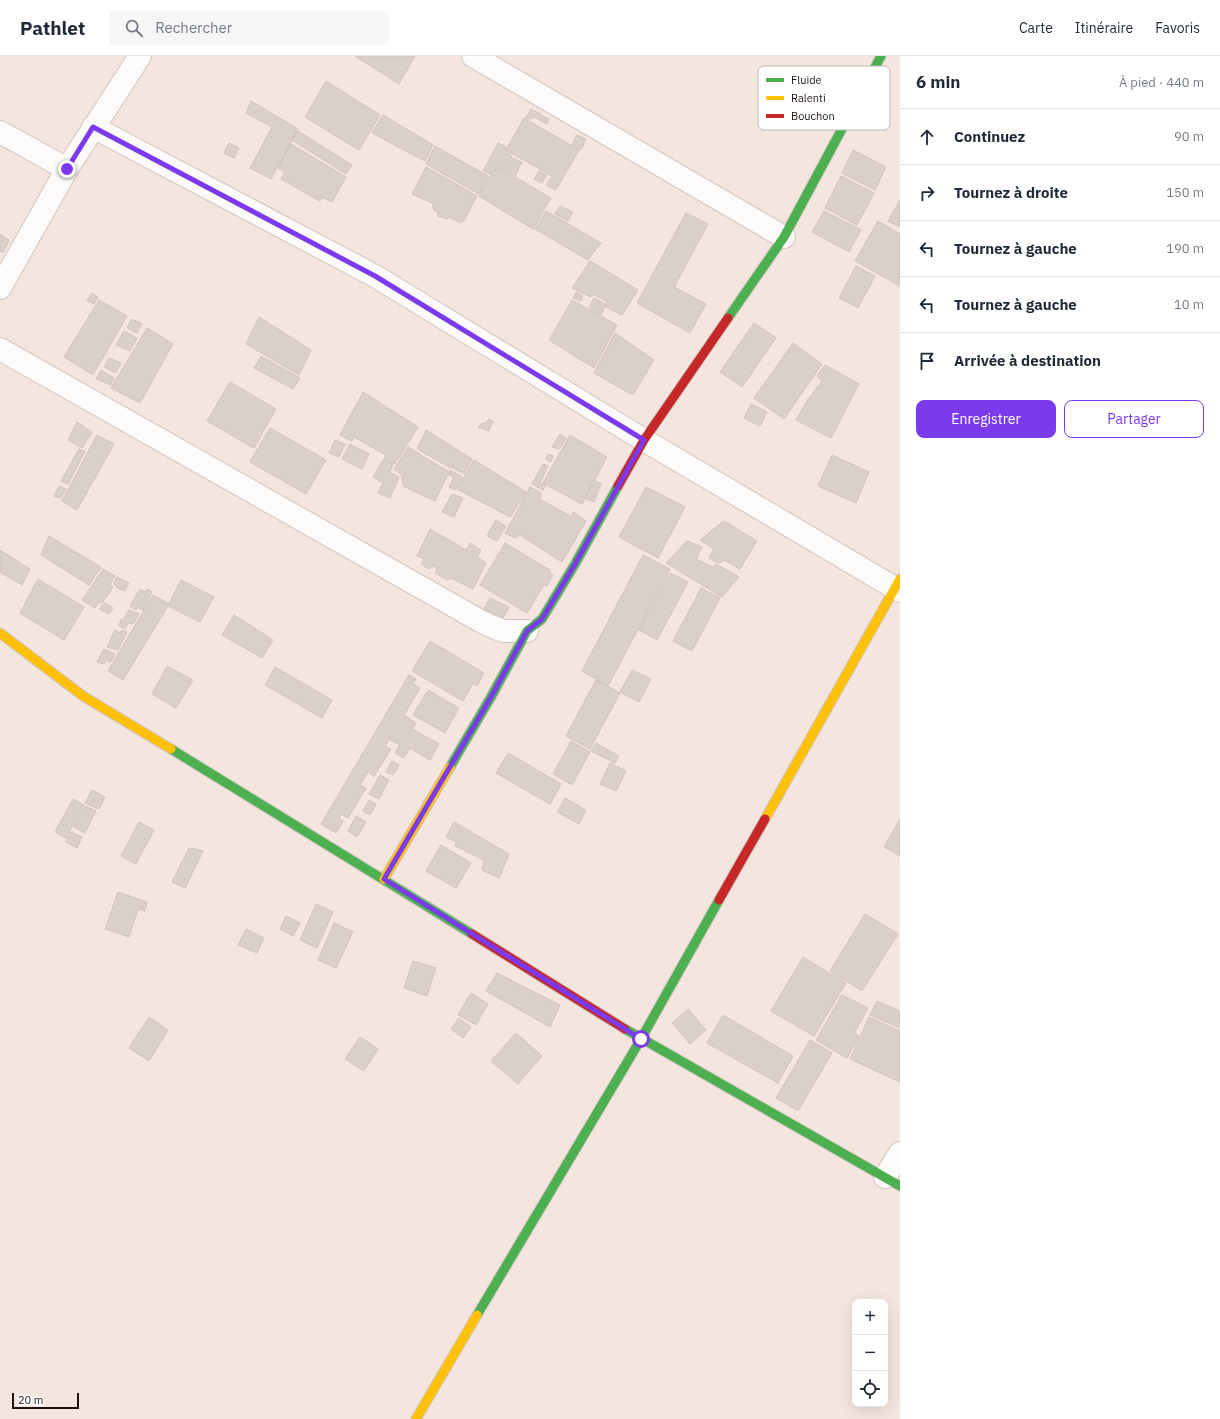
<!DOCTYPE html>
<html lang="fr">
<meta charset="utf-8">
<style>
:root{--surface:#fff;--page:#f6f6f7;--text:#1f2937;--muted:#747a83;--line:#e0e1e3;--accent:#7c3aed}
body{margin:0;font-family:"IBM Plex Sans",sans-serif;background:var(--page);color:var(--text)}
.controls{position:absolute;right:12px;bottom:12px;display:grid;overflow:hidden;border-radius:8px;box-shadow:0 4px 16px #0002}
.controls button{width:36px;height:36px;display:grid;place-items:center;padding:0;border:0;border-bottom:1px solid var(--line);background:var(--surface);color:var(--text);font:20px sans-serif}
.scale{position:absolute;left:12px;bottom:10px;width:67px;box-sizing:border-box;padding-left:4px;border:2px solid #1e1510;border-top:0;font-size:11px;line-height:14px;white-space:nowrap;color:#1e1510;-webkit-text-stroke:3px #fff;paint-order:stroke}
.stop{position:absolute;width:12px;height:12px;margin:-9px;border:3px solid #7c3aed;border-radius:50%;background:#fff}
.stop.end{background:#7c3aed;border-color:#fff;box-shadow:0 1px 4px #0008}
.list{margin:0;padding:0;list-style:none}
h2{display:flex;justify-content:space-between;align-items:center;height:52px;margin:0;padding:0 16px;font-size:17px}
h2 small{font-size:13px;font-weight:400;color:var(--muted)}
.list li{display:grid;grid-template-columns:26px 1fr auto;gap:12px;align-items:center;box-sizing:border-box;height:56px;padding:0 16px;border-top:1px solid var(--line)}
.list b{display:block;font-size:15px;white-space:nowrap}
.list em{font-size:13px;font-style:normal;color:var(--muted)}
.actions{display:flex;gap:8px;padding:12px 16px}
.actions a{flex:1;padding:9px 0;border:1px solid var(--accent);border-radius:8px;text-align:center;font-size:14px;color:var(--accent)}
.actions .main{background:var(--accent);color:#fff}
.icon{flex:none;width:22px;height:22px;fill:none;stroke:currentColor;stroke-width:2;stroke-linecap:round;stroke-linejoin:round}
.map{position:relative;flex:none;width:900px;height:1363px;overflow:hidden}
header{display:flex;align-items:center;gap:24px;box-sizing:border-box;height:56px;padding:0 20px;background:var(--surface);border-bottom:1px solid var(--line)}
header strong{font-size:19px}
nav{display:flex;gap:22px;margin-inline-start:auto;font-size:14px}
.search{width:280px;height:36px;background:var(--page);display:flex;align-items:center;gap:10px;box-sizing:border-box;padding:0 14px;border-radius:8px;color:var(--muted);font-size:15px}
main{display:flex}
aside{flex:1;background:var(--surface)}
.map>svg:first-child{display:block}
</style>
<header>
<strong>Pathlet</strong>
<div class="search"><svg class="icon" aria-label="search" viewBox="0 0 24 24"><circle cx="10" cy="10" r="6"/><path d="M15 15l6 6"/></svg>Rechercher</div>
<nav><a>Carte</a><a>Itinéraire</a><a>Favoris</a></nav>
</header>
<main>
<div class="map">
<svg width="900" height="1363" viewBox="0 0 900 1363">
<rect width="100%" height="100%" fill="#f4e6de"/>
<path fill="#dacfc9" stroke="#cfc4be" d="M355,0H415L399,28Z
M326,25L380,59L359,94L305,61Z
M251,45L298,73L271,123L250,112L272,71L246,57Z
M531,53L549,63L547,68L534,61L531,63L526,62Z
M383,59L433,89L425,105L372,77Z
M524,62L579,94L556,134L546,129L552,120L506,94Z
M298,75L352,109L346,118L292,84Z
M577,79L586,83L581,94L572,89Z
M229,87L239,92L234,102L224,97Z
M498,87L506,91L505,95L512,100L506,114L494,109L490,118L483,115Z
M291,88L346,121L332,146L322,141L320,145L281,123L285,116L278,112Z
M435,90L488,120L479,138L426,108Z
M853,94L886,111L875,134L842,117Z
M513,102L522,106L515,121L551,142L533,173L479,140L495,111L507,116Z
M426,111L477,140L465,163L461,167L449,161L447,163L438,160V157L434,154L432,147L412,138Z
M539,115L547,119L542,127L534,123Z
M841,120L874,137L857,169L825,152Z
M900,144V171L888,165Z
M560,150L573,156L568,165L555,158Z
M546,155L601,187L588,204L535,173Z
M824,155L861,174L849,196L812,176Z
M686,157L708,168L674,231L706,248L690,277L637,247Z
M878,165L900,178V230L855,205Z
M0,178L9,184L3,197L0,195Z
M590,205L638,234L622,259L606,251L608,246L593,238L591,241L572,232Z
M856,210L875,220L858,252L839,242Z
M576,236L583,240L581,245L573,242Z
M92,237L98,241L94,248L87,245Z
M594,242L606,248L601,259L589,252Z
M99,244L127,260L93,319L64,301Z
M572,244L617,269L594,312L549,284Z
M259,261L311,294L299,319L246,288Z
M132,263L142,268L137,277L127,272Z
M754,267L776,282L742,331L720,316Z
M147,272L173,288L140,347L111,332Z
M124,275L137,282L130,295L116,289Z
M615,277L654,304L633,339L594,317Z
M793,287L822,308L784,363L754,342Z
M261,300L300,322L293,333L254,312Z
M109,302L121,307L116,317L104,311Z
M825,309L859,328L831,382L796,364L807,345L822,325L817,320Z
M101,314L114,322L111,329L96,323Z
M230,326L276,353L254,392L207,365Z
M363,336L418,371L398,403H396L395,408L384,403L386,399L354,381L352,385L340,379Z
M751,348L767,356L760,370L744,362Z
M489,363L493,365L489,375L478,371L481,368L486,367Z
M77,366L92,376L82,392L68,384Z
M270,372L326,404L306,438L250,406Z
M426,374L472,403L464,418L453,412V408L451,412L417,393Z
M560,378L566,382L559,393L552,391Z
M97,379L114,388L77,454L62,445Z
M570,379L607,401L582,448L543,427Z
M335,384L345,388L339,401L329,397Z
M350,388L369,398L362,413L342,403Z
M408,391L449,416L435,445L403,430L402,419L394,413Z
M79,393L85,395L68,428L61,425Z
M548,398L553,400L551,406L546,403Z
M832,399L869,416L856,447L818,430Z
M383,404L393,408L390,416L399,421L390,442L378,437L383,427L373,421Z
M474,404L526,436L510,461L457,433Z
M543,408L548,410L540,427L545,429L543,434L532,428Z
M450,414L461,420L462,422L455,434L449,431L454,421L449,419Z
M595,425L601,428L594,446L585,442Z
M59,430L66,433L61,442L54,440Z
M530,431L541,437L540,443L570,460L574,456L586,465L562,506L520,479L515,482L505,477Z
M646,431L685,451L658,502L619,481Z
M452,438L463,442L454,461L442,456Z
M496,464L506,470L497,485L487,480Z
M724,465L757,485L740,513L724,504L719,507L709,502L714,493L700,484Z
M430,473L466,494L470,487L481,494L477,501L486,507L473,533L451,522L448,524L435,517L437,512L433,510L429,513L421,508L424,503L417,500Z
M49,480L101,511L89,529L41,499Z
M687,485L702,491L696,503L712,511L716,508L739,521L722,541L666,507Z
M505,487L550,514V517L553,519L547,530L544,529L527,557L480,529Z
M0,494L30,513L22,529L0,516Z
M643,499L670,513L608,630L582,615Z
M103,513L115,520L110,528L113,531L102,547L99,546L95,552L82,544Z
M670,517L688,526L657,584L639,574Z
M117,521L129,527L125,535L117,532L114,527Z
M38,523L84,551L64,584L20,557Z
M181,524L214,541L200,566L168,550Z
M701,532L720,542L692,595L673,585Z
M140,533L145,536L147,533L152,536L143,554L137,551L136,554L130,550Z
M153,539L169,548L123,624L108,615Z
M490,542L509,551L503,562L484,553Z
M105,547L113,552L109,558L99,553Z
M129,554L139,558L133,568L128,567L125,573L119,570L121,563L123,564Z
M234,559L273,584L262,602L222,579Z
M115,574L120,577L122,574L127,576L118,594L107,591Z
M430,585L484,617L477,630L473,627L463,645L412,615Z
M104,593L115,598L111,606L106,604L104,608L97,606Z
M167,610L193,624L176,652L152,638Z
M275,611L332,644L322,662L265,629Z
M632,614L651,623L639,646L620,636Z
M409,619L416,623L413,628L420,632L404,659L416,667L412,673L439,688L430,704L410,692L404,702L395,697L400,689L389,683L385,690L391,693L374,720L368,716L360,729L366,732L348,762L341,758L339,762L343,765L336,777L321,768Z
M596,624L620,637L590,693L566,680Z
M428,634L459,652L445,677L413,659Z
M571,685L590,696L572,729L553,718Z
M596,687L619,700L615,707L591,695Z
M508,697L561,728L550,748L496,717Z
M392,705L399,709L393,719L386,716Z
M610,707L626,715L616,735L600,728Z
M380,719L389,724L379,743L369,738Z
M92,734L105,741L99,753L85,747Z
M565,742L586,754L579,768L557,756Z
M73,743L84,749L66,782L55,776Z
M369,744L376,748L370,759L363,755Z
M85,750L96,755L85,777L74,771Z
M356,760L366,766L357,781L348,775Z
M900,763V800L884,791Z
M139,766L154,774L136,808L121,800Z
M454,766L509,798L499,822L482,814L484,804L455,790L456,786L446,781Z
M71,776L82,781L77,792L66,786Z
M441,789L471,807L456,832L426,815Z
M189,792L203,795L185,832L172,826Z
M118,836L147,846L145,855L138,853L129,881L105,873Z
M316,848L333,856L317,892L300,884Z
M865,858L898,878L862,935L830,915Z
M286,860L300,867L293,880L280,873Z
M334,867L353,876L336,912L318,904Z
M246,873L264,882L257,897L238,889Z
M803,901L846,927L814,980L771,955Z
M413,905L436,912L427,940L404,932Z
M497,917L560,949L550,971L486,935Z
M471,937L488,948L476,969L458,959Z
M842,939L868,952L855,976L859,980L847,1002L816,984Z
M877,945L900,955V972L870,959Z
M688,953L706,974L690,988L672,967Z
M723,959L793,1000L778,1027L707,987Z
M149,961L168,974L149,1005L129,992Z
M869,961L900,975V1026L850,1003Z
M459,962L471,971L463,982L451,973Z
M516,977L542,1000L518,1028L491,1005Z
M360,981L378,993L364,1015L345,1003Z
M810,984L832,997L798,1055L776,1042Z"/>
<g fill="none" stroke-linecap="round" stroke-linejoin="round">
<g stroke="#d0c4be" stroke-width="24">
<path id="street" d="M473,0L784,181
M93,71L375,220L644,384L900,535
M0,76L67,113
M0,232L67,113L140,0
M0,293L484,567L503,575H527
M885,1121L900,1097"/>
</g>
<g stroke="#d0c4be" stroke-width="11">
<path id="fast" d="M728,262L784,181L881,0
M171,693L472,878
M450,711L491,641L527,575L542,563L575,508L618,430
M625,973L900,1130
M477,1259L641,983L719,844"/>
</g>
<g stroke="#d0c4be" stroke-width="11">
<path id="slow" d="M0,577L83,640L171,693
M765,763L900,523
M384,823L450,711
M416,1363L477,1259"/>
</g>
<g stroke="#d0c4be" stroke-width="11">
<path id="jam" d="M618,430L644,384L728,262
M719,844L765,763
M472,878L625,973"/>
</g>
<use href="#street" stroke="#fdfbfa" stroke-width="22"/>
<use href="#fast" stroke="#4caf50" stroke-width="9"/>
<use href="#slow" stroke="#ffc107" stroke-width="9"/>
<use href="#jam" stroke="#c62828" stroke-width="9"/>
</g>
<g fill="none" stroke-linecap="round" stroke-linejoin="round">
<path stroke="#7c3aed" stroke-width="5" d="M67,113L93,71L375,220L644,384L575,508L542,563L527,575L491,641L384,823L641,983"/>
</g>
<rect x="758" y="10" width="132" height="64" rx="6" fill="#fff" stroke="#bcb9b7" stroke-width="1"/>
<rect x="766" y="22" width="18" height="4" fill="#4caf50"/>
<rect x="766" y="40" width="18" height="4" fill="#ffc107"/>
<rect x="766" y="58" width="18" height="4" fill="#c62828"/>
<g font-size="11" fill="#1e1510">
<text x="791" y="28">Fluide</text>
<text x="791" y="46">Ralenti</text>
<text x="791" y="64">Bouchon</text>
</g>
</svg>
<div class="controls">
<button>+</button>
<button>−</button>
<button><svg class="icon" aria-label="locate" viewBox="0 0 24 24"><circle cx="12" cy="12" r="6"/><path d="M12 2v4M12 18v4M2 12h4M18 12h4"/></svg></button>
</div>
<div class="scale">20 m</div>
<div class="stop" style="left:641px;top:983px"></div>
<div class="stop end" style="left:67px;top:113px"></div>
</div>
<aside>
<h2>6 min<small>À pied · 440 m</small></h2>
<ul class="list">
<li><svg class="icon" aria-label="ahead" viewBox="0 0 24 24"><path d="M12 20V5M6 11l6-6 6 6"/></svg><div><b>Continuez</b></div><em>90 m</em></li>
<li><svg class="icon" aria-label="right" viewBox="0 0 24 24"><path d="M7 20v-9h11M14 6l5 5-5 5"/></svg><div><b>Tournez à droite</b></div><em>150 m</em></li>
<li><svg class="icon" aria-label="left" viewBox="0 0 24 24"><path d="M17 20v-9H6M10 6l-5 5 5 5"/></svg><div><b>Tournez à gauche</b></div><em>190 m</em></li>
<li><svg class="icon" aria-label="left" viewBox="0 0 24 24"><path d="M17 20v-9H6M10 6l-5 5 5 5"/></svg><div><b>Tournez à gauche</b></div><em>10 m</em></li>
<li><svg class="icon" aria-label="arrive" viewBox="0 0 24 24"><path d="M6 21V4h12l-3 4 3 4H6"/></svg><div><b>Arrivée à destination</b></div></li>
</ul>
<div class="actions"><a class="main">Enregistrer</a><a>Partager</a></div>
</aside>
</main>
